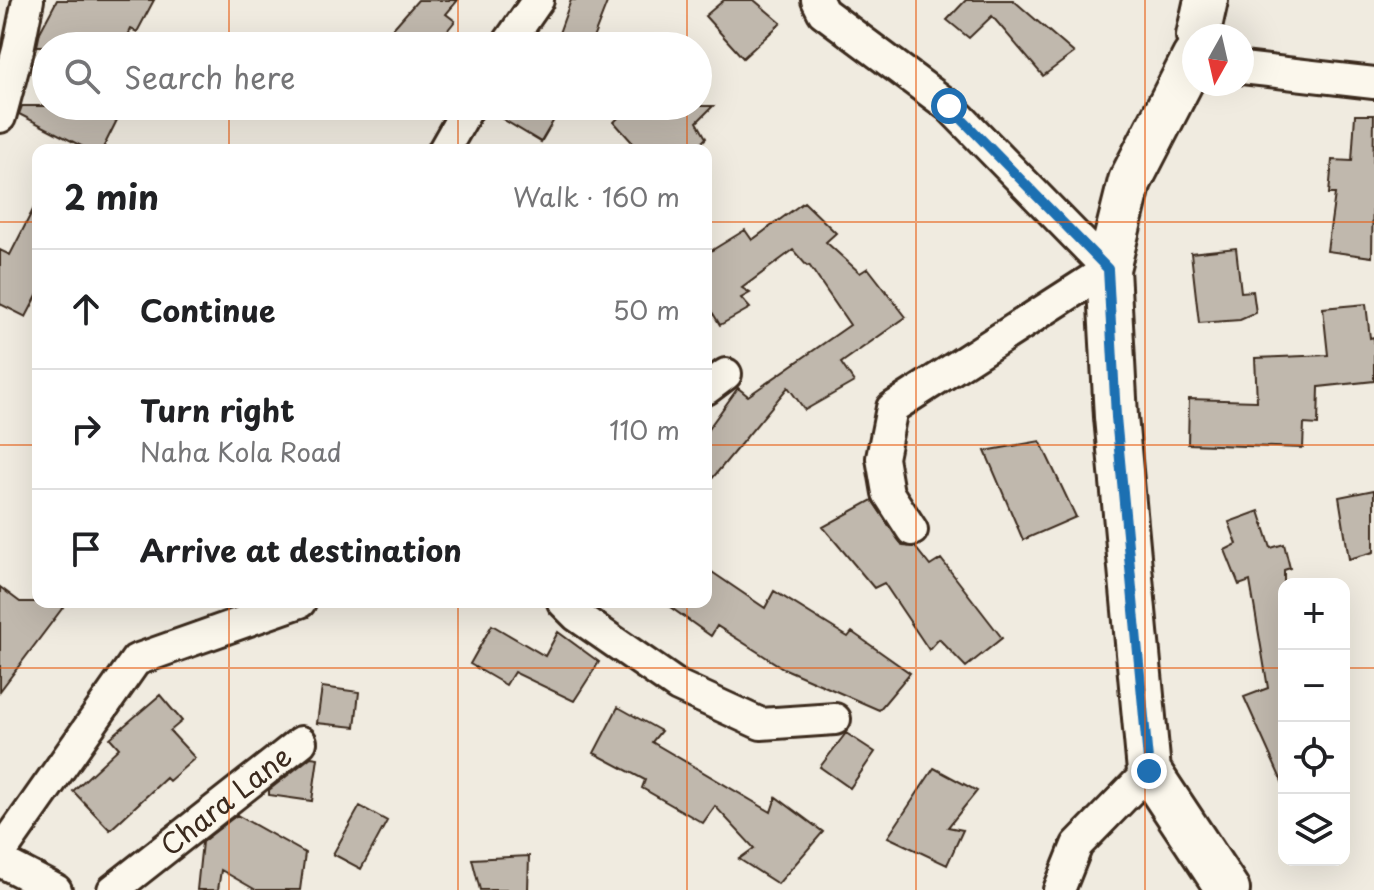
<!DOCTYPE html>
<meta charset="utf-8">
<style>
:root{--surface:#fff;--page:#f6f6f6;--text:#202124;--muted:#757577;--line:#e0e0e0}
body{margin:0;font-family:"Playpen Sans",sans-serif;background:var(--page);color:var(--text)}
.controls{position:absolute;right:24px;bottom:24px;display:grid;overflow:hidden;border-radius:16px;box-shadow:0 8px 32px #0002}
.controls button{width:72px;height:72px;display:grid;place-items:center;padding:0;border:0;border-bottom:2px solid var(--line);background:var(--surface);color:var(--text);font:40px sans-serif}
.compass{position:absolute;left:1182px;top:24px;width:72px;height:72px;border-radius:50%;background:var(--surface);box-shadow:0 8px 32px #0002;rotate:188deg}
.stop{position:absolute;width:24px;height:24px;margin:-18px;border:6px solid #1f6fb2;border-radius:50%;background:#fff}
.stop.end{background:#1f6fb2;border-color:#fff;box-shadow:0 2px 8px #0008}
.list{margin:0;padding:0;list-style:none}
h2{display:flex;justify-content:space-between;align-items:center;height:104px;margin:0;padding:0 32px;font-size:34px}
h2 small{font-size:26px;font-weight:400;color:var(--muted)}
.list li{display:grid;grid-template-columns:52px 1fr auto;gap:24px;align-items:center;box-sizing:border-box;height:120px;padding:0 32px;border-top:2px solid var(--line)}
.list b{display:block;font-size:30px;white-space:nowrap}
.list p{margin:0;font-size:26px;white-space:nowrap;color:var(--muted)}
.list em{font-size:26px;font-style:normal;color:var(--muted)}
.icon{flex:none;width:44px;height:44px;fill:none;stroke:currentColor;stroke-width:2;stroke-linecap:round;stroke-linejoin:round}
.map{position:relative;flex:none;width:1374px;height:890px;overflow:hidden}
.search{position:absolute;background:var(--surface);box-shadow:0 8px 32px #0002;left:32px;top:32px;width:680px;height:88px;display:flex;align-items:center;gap:20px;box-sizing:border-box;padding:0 28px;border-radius:44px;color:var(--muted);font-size:30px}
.panel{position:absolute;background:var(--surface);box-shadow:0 8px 32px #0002;left:32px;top:144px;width:680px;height:464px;border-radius:16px}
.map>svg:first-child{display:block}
</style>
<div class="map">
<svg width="1374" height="890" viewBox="0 0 1374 890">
<rect width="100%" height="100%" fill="#f0ebe0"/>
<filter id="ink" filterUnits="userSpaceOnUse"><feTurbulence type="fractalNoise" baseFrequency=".0125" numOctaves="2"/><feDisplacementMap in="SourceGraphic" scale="16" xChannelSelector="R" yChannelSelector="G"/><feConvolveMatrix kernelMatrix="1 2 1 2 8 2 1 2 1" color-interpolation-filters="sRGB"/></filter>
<g filter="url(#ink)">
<path fill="#c0b8ad" stroke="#3b2a1e" stroke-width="2" d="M57,0H154L137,32L131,29L123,46H37L40,32Z
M418,0H458L446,14L455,21L447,31L456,46H405L389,33Z
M571,0H608L590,46L558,36Z
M724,0H754L781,23L743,58L705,16Z
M966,0H1013L1074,53L1043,76L992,16L969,38L947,20Z
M22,106H124L102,150H89L19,114Z
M487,106H562L541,142L486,109Z
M630,106H713L697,122L706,138L694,150H639L614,122Z
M1355,115H1374L1372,257L1327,251L1335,194H1329L1332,160L1352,161Z
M38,200V294L26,317L0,304V250L10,255Z
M804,202L836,233L826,242L860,273L868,268L906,317L841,363L854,382L805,410L788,387L706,486V432L738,388L748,396L850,325L809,265L807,266L793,250L742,288L750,293L741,298L750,308L720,325L706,302V254L745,230L752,240Z
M1236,248L1241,292L1253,291L1256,313L1240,320L1199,323L1191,253Z
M1366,304L1370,338L1374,337V381L1319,387L1318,425L1304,424L1303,448L1188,444L1189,399L1257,401L1255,358L1328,355L1323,308Z
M1040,441L1076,517L1023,540L985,451Z
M1374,490V552L1349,559L1339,497Z
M872,500L903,546L915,547L930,566L941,559L1002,638L966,667L939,639L929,650L884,583L874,588L823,527Z
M1259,511L1271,548L1284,544L1290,568L1284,570V786L1244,697L1268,688L1250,581L1239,585L1225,550L1237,544L1229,522Z
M706,568L765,608L774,591L848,637L852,632L910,673L879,710L783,668L717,626L711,636L663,602H706Z
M0,587L20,602H67L0,691Z
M492,625L545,656L558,632L599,662L574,701L514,672L506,685L470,664Z
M322,687L359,692L355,727L317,723Z
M160,695L182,721L170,731L195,758L169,781L166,778L110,830L73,791L119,748L110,738Z
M618,707L661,731L652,742L771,812L776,797L823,832L778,884L739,859L754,848L715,806L703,823L642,788L645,780L594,753Z
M846,733L875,752L850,788L820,767Z
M311,757L318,758L312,801L269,795V790Z
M934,768L977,791L948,827L963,830L947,865L888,837Z
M360,806L387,821L361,869L333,854Z
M237,815L305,853L300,890H256L221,870L218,890H197L202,842Z
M529,856L528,890H480L472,859Z"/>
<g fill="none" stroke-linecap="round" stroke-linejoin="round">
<g stroke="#3b2a1e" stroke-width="36">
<g id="street">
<path d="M817,0L823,12L949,106L1108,269L892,408L882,458L888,493L912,530"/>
<path d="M506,46L538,0"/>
<path d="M1242,68L1374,83"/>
<path d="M0,117L18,50L28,0"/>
<path d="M444,150L469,106"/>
<path d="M706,389L726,374"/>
<path d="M563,602L577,616L678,686L761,724L835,719"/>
<path d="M0,854L136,660L300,602"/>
<path d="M0,861L56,890"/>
<path id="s1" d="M113,890L301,742"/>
<path d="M1059,890L1077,845L1149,771"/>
</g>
</g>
<g stroke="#3b2a1e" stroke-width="48">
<path id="secondary" d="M1198,36L1206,0
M1194,57L1130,181L1108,269L1116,417L1149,771L1228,890"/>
</g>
<use href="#street" stroke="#fbf7ec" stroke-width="30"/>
<use href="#secondary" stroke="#fbf7ec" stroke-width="42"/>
</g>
</g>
<g fill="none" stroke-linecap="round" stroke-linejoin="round" filter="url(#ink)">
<path stroke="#1f6fb2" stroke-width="10" d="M949,106L1108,269L1116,417L1149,771"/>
</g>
<path fill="none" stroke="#e8590c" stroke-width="2" stroke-opacity="0.55" d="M229,0V46M458,0V46M687,0V46M916,0V890M1145,0V890M229,106V150M458,106V150M687,106V150M0,222H38M706,222H1374M0,445H38M706,445H1374M229,602V890M458,602V890M687,602V890M0,668H1284M1344,668H1374"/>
<g text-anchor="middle" stroke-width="8" stroke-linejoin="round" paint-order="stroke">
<g font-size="28" fill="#3b2a1e" stroke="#fbf7ec">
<text dy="10" stroke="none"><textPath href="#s1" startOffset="144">Chara Lane</textPath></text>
</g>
</g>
</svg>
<div class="controls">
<button>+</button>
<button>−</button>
<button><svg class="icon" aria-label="locate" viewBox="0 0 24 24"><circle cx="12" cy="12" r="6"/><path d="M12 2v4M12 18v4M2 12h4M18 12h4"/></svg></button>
<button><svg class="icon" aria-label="layers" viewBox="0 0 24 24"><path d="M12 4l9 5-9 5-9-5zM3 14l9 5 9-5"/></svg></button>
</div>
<svg class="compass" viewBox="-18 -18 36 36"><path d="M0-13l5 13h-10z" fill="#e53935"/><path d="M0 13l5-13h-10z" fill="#757577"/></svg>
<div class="stop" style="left:949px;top:106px"></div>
<div class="stop end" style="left:1149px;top:771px"></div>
<div class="search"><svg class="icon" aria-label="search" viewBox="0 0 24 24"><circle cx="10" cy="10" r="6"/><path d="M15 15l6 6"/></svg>Search here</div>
<section class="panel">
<h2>2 min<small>Walk · 160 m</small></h2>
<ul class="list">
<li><svg class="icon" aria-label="ahead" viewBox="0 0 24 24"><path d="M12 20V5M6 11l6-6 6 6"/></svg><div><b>Continue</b></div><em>50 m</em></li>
<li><svg class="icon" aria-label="right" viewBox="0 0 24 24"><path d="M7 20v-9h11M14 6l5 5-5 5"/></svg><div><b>Turn right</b><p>Naha Kola Road</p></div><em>110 m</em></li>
<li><svg class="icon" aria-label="arrive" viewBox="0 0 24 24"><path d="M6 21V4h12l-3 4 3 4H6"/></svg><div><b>Arrive at destination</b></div></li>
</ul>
</section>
</div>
